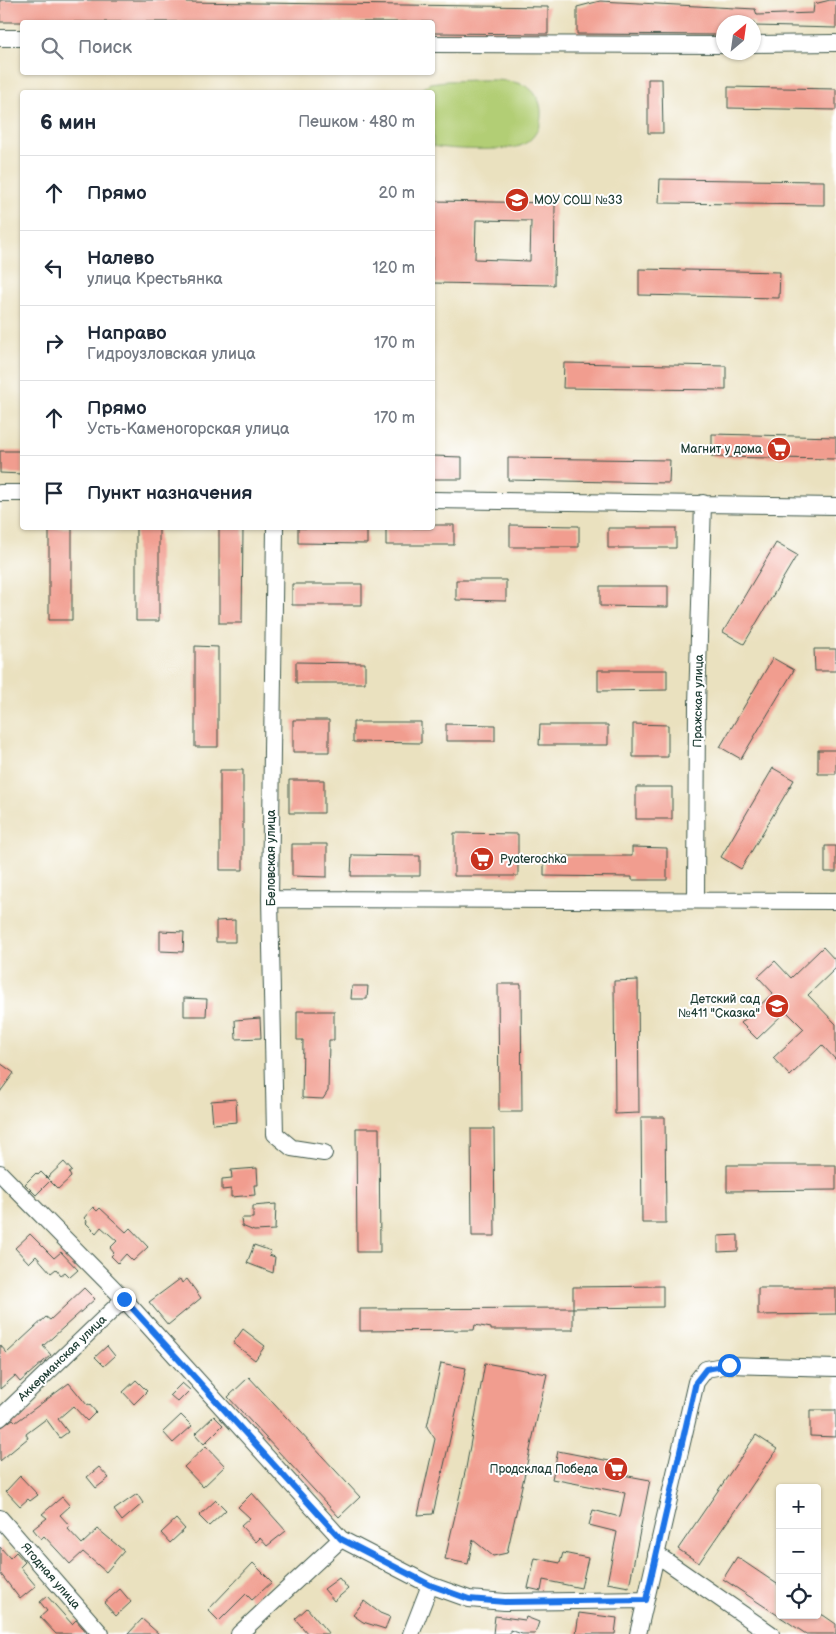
<!DOCTYPE html>
<html lang="ru">
<meta charset="utf-8">
<style>
:root{--surface:#fff;--page:#f6f6f7;--text:#1f2937;--muted:#747a83;--line:#e0e1e3}
body{margin:0;font-family:"Balsamiq Sans",sans-serif;background:var(--page);color:var(--text)}
.controls{position:absolute;right:15px;bottom:15px;display:grid;overflow:hidden;border-radius:5px;box-shadow:0 1px 4px #0004}
.controls button{width:45px;height:45px;display:grid;place-items:center;padding:0;border:0;border-bottom:1px solid var(--line);background:var(--surface);color:var(--text);font:25px sans-serif}
.compass{position:absolute;left:716px;top:15px;width:45px;height:45px;border-radius:50%;background:var(--surface);box-shadow:0 1px 4px #0004;rotate:29deg}
.stop{position:absolute;width:15px;height:15px;margin:-11px;border:4px solid #1a73e8;border-radius:50%;background:#fff}
.stop.end{background:#1a73e8;border-color:#fff;box-shadow:0 1px 5px #0008}
.list{margin:0;padding:0;list-style:none}
h2{display:flex;justify-content:space-between;align-items:center;height:65px;margin:0;padding:0 20px;font-size:21px}
h2 small{font-size:16px;font-weight:400;color:var(--muted)}
.list li{display:grid;grid-template-columns:32px 1fr auto;gap:15px;align-items:center;box-sizing:border-box;height:75px;padding:0 20px;border-top:1px solid var(--line)}
.list b{display:block;font-size:19px;white-space:nowrap}
.list p{margin:0;font-size:16px;white-space:nowrap;color:var(--muted)}
.list em{font-size:16px;font-style:normal;color:var(--muted)}
.icon{flex:none;width:28px;height:28px;fill:none;stroke:currentColor;stroke-width:2;stroke-linecap:round;stroke-linejoin:round}
.map{position:relative;flex:none;width:836px;height:1634px;overflow:hidden}
.search{position:absolute;background:var(--surface);box-shadow:0 1px 4px #0004;left:20px;top:20px;width:415px;height:55px;display:flex;align-items:center;gap:12px;box-sizing:border-box;padding:0 18px;border-radius:5px;color:var(--muted);font-size:19px}
.panel{position:absolute;background:var(--surface);box-shadow:0 1px 4px #0004;left:20px;top:90px;width:415px;height:440px;border-radius:5px}
.map>svg:first-child{display:block}
</style>
<div class="map">
<svg width="836" height="1634" viewBox="0 0 836 1634">
<rect width="100%" height="100%" fill="#fff"/>
<filter id="ink" filterUnits="userSpaceOnUse"><feTurbulence type="fractalNoise" baseFrequency=".02" numOctaves="2"/><feDisplacementMap in="SourceGraphic" scale="10" xChannelSelector="R" yChannelSelector="G"/><feConvolveMatrix kernelMatrix="1 2 1 2 8 2 1 2 1" color-interpolation-filters="sRGB"/></filter>
<filter id="wash" filterUnits="userSpaceOnUse"><feTurbulence type="fractalNoise" baseFrequency=".0096" numOctaves="4" result="noise"/><feDisplacementMap in="SourceGraphic" scale="20" xChannelSelector="R" yChannelSelector="G"/><feGaussianBlur stdDeviation="1.12" result="paint"/><feColorMatrix in="noise" values="0 0 0 0 0 0 0 0 0 0 0 0 0 0 0 0 0 1.4 0 .05"/><feComposite in="paint" operator="in"/></filter>
<g filter="url(#wash)">
<rect width="100%" height="100%" fill="#eae1bf"/>
<path fill="#b2ce74" stroke="#688654" d="M445,81C466,81 501,77 521,84C549,93 547,136 520,146C504,151 449,150 433,146L432,92H417L430,83Z"/>
<g id="blocks">
<path fill="#f19d8f" fill-rule="evenodd" d="M0,0H186V2L548,7V34L432,33V22H0Z
M830,0H836V28L754,26V22H724V35L577,34V7L600,1L755,9L757,15L813,13L814,4Z
M648,79H662L663,133H648Z
M728,87L836,89V110L728,108Z
M660,179L824,181V205L659,203Z
M432,201L555,203L554,285L432,283ZM476,220L531,221L530,261L475,259Z
M639,269L780,272L779,298L639,295Z
M564,363L726,366V390L563,388Z
M712,434L836,437V459L712,457Z
M0,451H22V474L0,473Z
M432,456L462,457V479H432Z
M508,458L670,460L669,483L508,480Z
M432,525H454V545H386V528H432Z
M510,525L579,526V547H510Z
M49,528H72V620H49Z
M136,528H159V621H136Z
M219,528H243L242,623H219Z
M298,528H367V544L298,543Z
M608,528H676V548H608Z
M776,543L797,555L744,644L723,632Z
M456,580H506V601L456,600Z
M292,584H362V605H292Z
M600,586H668V607L600,606Z
M195,646L218,647V747H195Z
M814,649H836V671H815Z
M773,658L794,670L741,759L720,747Z
M296,662L365,663V683H296Z
M598,670H667V690L598,691Z
M293,720H329V752H293Z
M353,722H421V743L353,742Z
M446,724L495,725V741H446Z
M633,724L668,725V757H633Z
M540,725H608V745H539Z
M818,750H836V774H818Z
M773,768L794,780L741,869L721,857Z
M220,770H243V870H220Z
M289,780H324V813H289Z
M636,787H672V819H636Z
M454,833L518,834V876H454Z
M292,844H327V877L292,876Z
M825,846H836V872H825Z
M632,847L667,848V880H632V877L544,876V856H632Z
M352,855L420,856V876H351Z
M235,920V942H216V921Z
M160,931L184,932L183,952L160,951Z
M823,947L836,961V968L808,995L836,1024V1060L822,1045L790,1076L773,1058L804,1029L786,1011L757,1039L741,1023L773,993L758,977L775,961L791,978Z
M638,980L639,1113L615,1114L614,981Z
M498,984H521L522,1112H499Z
M352,986H368L367,999H351Z
M184,998L207,999L206,1016H184Z
M297,1011H334V1040H329L328,1091L323,1099L302,1098L303,1040H297Z
M260,1018L261,1038L236,1039L235,1020Z
M0,1063L14,1073L0,1092Z
M236,1099L237,1122L213,1124L211,1101Z
M641,1117H665L666,1223H642Z
M356,1128H379L380,1252H357Z
M471,1129H494L495,1236H472Z
M64,1162L72,1171L69,1173L71,1177L58,1189L47,1178Z
M727,1165H836V1190L727,1191Z
M257,1168L258,1185H254L255,1195L231,1197V1189L222,1190V1179L232,1178L231,1170Z
M41,1172L50,1181L36,1195L25,1184L36,1173L38,1175Z
M276,1204L275,1230L254,1231L242,1226L241,1218H253V1206Z
M93,1207L97,1211L100,1208L126,1232L130,1228L148,1247L133,1261L126,1254L118,1263L111,1256L114,1253L110,1248L117,1241L101,1227L96,1233L86,1223L87,1221L84,1218Z
M30,1234L54,1258L61,1252L78,1270L70,1277L65,1272L61,1275L56,1269L51,1273L36,1256L29,1263L15,1248Z
M738,1235V1251L718,1252V1236Z
M254,1245L271,1251L269,1255L275,1257L273,1273L247,1263Z
M180,1279L182,1283L187,1279L201,1298L168,1325L149,1302Z
M663,1286V1307L573,1308V1287Z
M84,1288L95,1299L43,1346L51,1355L20,1382L15,1376L0,1389V1345L7,1353L46,1317L50,1320Z
M758,1288H836V1314L758,1315Z
M573,1308V1330H491V1328L475,1325L474,1330L360,1331V1309Z
M243,1329L265,1346L255,1360L233,1343Z
M107,1346L115,1356L104,1366L95,1357Z
M441,1363L466,1368L433,1514L418,1515L435,1439L427,1427Z
M485,1363L547,1374L507,1553L493,1556L473,1540L468,1564L445,1559L466,1468Z
M249,1377L360,1497L339,1517L228,1397Z
M136,1380L147,1391L134,1404L123,1392Z
M69,1383L87,1405L89,1404L96,1412L87,1421L73,1406L58,1419L68,1432L60,1438L46,1419L26,1434L28,1438L0,1461V1428L13,1419L16,1422Z
M182,1383L190,1390L178,1402L170,1395Z
M810,1410H836V1437L810,1436Z
M181,1415L192,1426L173,1443L163,1432Z
M214,1416L223,1425L204,1444L195,1434Z
M756,1435L777,1449L699,1563L678,1549Z
M206,1446L225,1466L203,1487L184,1467Z
M558,1451L625,1464L623,1475L650,1480L629,1587L607,1583L617,1532L589,1525L593,1510L620,1517L625,1493L552,1479Z
M99,1467L109,1478L96,1488L87,1477Z
M20,1476L38,1495L30,1501L28,1499L20,1506L6,1491Z
M252,1493L286,1531L267,1546L260,1538L256,1542L241,1526L250,1518L238,1507Z
M137,1494L143,1503L122,1521L114,1510Z
M62,1497L70,1506L60,1515L70,1526L67,1528L82,1544L98,1529L124,1551L106,1572L83,1552L70,1564L44,1536L41,1539L33,1529L47,1518L42,1514Z
M216,1500L226,1510L209,1526L199,1516Z
M176,1519L185,1529L170,1543L161,1533Z
M0,1547L10,1558L16,1552L25,1562L20,1567L36,1586L20,1599L0,1573Z
M563,1553L588,1558L581,1588L543,1580L541,1591L528,1588L535,1558L560,1563Z
M737,1557L780,1586V1615H823L836,1624V1634H806L723,1579Z
M253,1563L272,1582L252,1600L246,1594L219,1621L208,1610Z
M339,1578L348,1589L334,1601L324,1589Z
M120,1589L131,1602L116,1616L104,1603Z
M47,1596L72,1624L76,1620L88,1634H56L40,1617L47,1611L40,1602Z
M364,1601L380,1613L390,1617L385,1629L363,1622L353,1615Z
M307,1608L329,1634H308L295,1619Z
M579,1613L617,1618L615,1634H576Z
M495,1616L525,1620L526,1617L539,1622L535,1634H522L510,1630V1634H493Z
M142,1619L159,1634H128Z"/>
</g>
</g>
<g filter="url(#ink)">
<use href="#blocks" fill-opacity="0" stroke="#3d5649" stroke-width="1"/>
<g fill="none" stroke-linecap="round" stroke-linejoin="round">
<g stroke="#3d5649" stroke-width="18">
<path id="minor" d="M0,38H22
M432,44L724,45
M754,44L836,43
M0,493H22
M432,500L836,506
M275,528L270,899L275,1134L292,1148L324,1153
M270,899L836,901
M696,899L697,704L703,503
M0,1173L124,1299L341,1539
M0,1418L124,1299
M0,1518L101,1634
M656,1554L771,1634
M239,1634L341,1539L430,1585L469,1599L505,1602L646,1600
M411,1634L430,1585
M638,1634L696,1382L706,1369L729,1365L836,1368"/>
</g>
<use href="#minor" stroke="#fff" stroke-width="16"/>
</g>
</g>
<g fill="none" stroke-linecap="round" stroke-linejoin="round" filter="url(#ink)">
<path stroke="#1a73e8" stroke-width="6" d="M124,1299L341,1539L430,1585L469,1599L505,1602L646,1600L696,1382L706,1369L729,1365"/>
</g>
<defs>
<g id="school-disc" transform="scale(1.25)"><circle r="9.5" fill="#c8321e" stroke="#fff"/><path d="M0-5L7-2L0 1L-7-2ZM-4 1L0 2.5L4 1V4Q0 6-4 4Z" fill="#fff"/></g>
<g id="supermarket-disc" transform="scale(1.25)"><circle r="9.5" fill="#c8321e" stroke="#fff"/><path d="M-6-5.5h2.5l.6 2H6L4.5 2H-2.5L-4.4-4H-6ZM-1.5 3.2a1.3 1.3 0 1 0 .1 0ZM3 3.2a1.3 1.3 0 1 0 .1 0Z" fill="#fff"/></g>
</defs>
<g fill-rule="evenodd">
<use href="#school-disc" x="517" y="200"/>
<use href="#supermarket-disc" x="779" y="449"/>
<use href="#supermarket-disc" x="482" y="859"/>
<use href="#school-disc" x="777" y="1006"/>
<use href="#supermarket-disc" x="616" y="1469"/>
</g>
<g text-anchor="middle" stroke-width="4" stroke-linejoin="round" paint-order="stroke">
<g font-size="12" fill="#1f3d34" stroke="#fff" text-anchor="end">
<text x="534" y="204" text-anchor="start">МОУ СОШ №33</text>
<text x="762" y="453">Магнит у дома</text>
<text x="500" y="863" text-anchor="start">Pyaterochka</text>
<text x="760" y="1003">Детский сад<tspan x="760" dy="14">№411 "Сказка"</tspan></text>
<text x="598" y="1473">Продсклад Победа</text>
</g>
<g font-size="12" fill="#1f3d34" stroke="#fff">
<text transform="translate(698 701) rotate(-89)" y="4">Пражская улица</text>
<text transform="translate(271 858) rotate(-90)" y="4">Беловская улица</text>
<text transform="translate(62 1358) rotate(-44)" y="4">Аккерманская улица</text>
<text transform="translate(51 1576) rotate(49)" y="4">Ягодная улица</text>
</g>
</g>
</svg>
<div class="controls">
<button>+</button>
<button>−</button>
<button><svg class="icon" aria-label="locate" viewBox="0 0 24 24"><circle cx="12" cy="12" r="6"/><path d="M12 2v4M12 18v4M2 12h4M18 12h4"/></svg></button>
</div>
<svg class="compass" viewBox="-18 -18 36 36"><path d="M0-13l5 13h-10z" fill="#e53935"/><path d="M0 13l5-13h-10z" fill="#747a83"/></svg>
<div class="stop" style="left:729px;top:1365px"></div>
<div class="stop end" style="left:124px;top:1299px"></div>
<div class="search"><svg class="icon" aria-label="search" viewBox="0 0 24 24"><circle cx="10" cy="10" r="6"/><path d="M15 15l6 6"/></svg>Поиск</div>
<section class="panel">
<h2>6 мин<small>Пешком · 480 m</small></h2>
<ul class="list">
<li><svg class="icon" aria-label="ahead" viewBox="0 0 24 24"><path d="M12 20V5M6 11l6-6 6 6"/></svg><div><b>Прямо</b></div><em>20 m</em></li>
<li><svg class="icon" aria-label="left" viewBox="0 0 24 24"><path d="M17 20v-9H6M10 6l-5 5 5 5"/></svg><div><b>Налево</b><p>улица Крестьянка</p></div><em>120 m</em></li>
<li><svg class="icon" aria-label="right" viewBox="0 0 24 24"><path d="M7 20v-9h11M14 6l5 5-5 5"/></svg><div><b>Направо</b><p>Гидроузловская улица</p></div><em>170 m</em></li>
<li><svg class="icon" aria-label="ahead" viewBox="0 0 24 24"><path d="M12 20V5M6 11l6-6 6 6"/></svg><div><b>Прямо</b><p>Усть-Каменогорская улица</p></div><em>170 m</em></li>
<li><svg class="icon" aria-label="arrive" viewBox="0 0 24 24"><path d="M6 21V4h12l-3 4 3 4H6"/></svg><div><b>Пункт назначения</b></div></li>
</ul>
</section>
</div>
